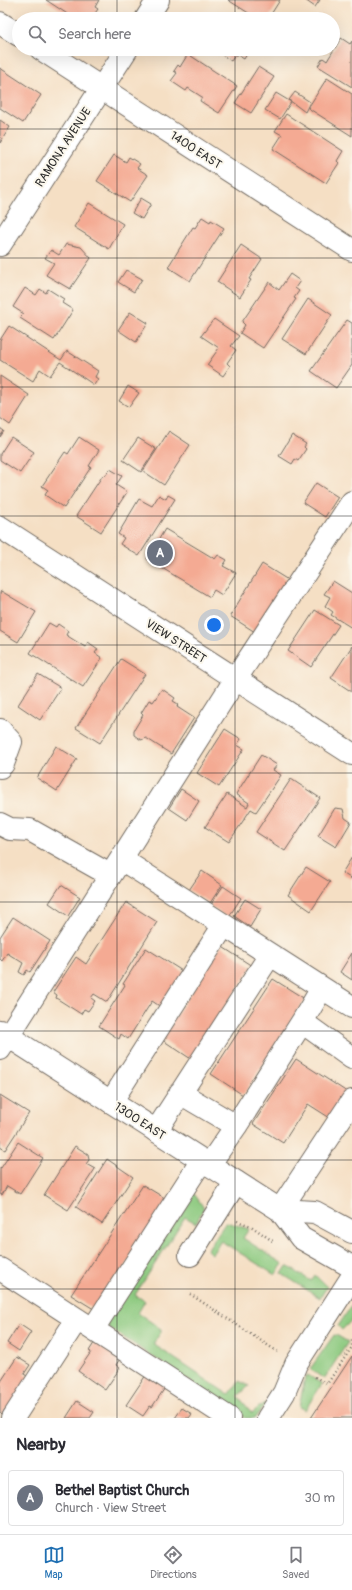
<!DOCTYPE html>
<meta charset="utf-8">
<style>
:root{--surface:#fff;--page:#f2f2f3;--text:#2b2b33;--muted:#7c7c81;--line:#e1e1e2;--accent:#1f6fb2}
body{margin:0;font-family:Pangolin,sans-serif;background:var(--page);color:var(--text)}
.you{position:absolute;left:214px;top:625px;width:14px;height:14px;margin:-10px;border:3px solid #fff;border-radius:50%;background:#1a73e8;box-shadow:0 0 0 6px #1a73e833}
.badge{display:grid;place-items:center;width:26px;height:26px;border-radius:50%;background:var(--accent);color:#fff;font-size:13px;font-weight:700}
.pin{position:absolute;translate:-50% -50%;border:2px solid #fff;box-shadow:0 1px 4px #0006}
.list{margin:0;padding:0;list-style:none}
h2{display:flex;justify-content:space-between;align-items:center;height:52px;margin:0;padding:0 16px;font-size:17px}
h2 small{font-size:13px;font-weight:400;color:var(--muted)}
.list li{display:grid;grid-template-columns:26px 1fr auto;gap:12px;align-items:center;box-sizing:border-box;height:56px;margin:0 8px 8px;padding:0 8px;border:1px solid var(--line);border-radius:4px}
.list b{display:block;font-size:15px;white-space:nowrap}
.list p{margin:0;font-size:13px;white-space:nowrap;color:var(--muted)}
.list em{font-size:13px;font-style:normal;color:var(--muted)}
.icon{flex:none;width:22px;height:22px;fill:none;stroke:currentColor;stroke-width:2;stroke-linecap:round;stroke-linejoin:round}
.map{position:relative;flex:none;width:352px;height:1418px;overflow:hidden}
.search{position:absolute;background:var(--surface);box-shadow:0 4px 16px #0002;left:12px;right:12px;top:12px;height:44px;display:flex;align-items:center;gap:10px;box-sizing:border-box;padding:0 14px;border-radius:22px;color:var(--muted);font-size:15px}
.sheet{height:116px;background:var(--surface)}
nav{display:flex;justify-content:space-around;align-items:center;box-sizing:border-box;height:56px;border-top:1px solid var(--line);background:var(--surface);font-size:11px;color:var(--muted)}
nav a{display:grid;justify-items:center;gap:2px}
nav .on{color:var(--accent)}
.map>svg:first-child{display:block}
</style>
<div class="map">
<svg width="352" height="1418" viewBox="0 0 352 1418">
<rect width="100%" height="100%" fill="#fbf7ec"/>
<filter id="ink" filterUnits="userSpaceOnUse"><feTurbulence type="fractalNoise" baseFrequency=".025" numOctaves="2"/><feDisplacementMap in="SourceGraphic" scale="8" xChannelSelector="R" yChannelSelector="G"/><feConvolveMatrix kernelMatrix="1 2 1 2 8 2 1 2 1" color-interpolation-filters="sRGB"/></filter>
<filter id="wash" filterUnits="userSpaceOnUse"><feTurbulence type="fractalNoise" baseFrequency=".012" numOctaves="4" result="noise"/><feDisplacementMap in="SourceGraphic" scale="16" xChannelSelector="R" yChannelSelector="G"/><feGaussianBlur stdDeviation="0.9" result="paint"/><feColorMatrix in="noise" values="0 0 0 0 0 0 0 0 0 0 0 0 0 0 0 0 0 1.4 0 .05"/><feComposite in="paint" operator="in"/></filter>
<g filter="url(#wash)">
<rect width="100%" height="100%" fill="#f5dfc4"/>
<path fill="#8cc97f" stroke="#5c7a55" d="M189,1191L195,1195L204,1208L196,1223L185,1217L135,1295L145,1301L138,1313L161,1329V1332L153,1344L229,1395L239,1381L249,1386L238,1396L252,1413L264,1403L265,1405L255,1418H245L108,1327L107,1321Z
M226,1222L249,1229L243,1238L283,1264L275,1275L221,1241L212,1254L207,1250Z
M287,1266L311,1281L315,1275L327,1287L320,1298L282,1274Z
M352,1305V1320L342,1330L338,1326Z
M334,1335L338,1336L348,1342L324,1379L310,1369Z
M308,1375L322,1384L305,1410L299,1407L305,1377Z"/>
<g id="blocks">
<path fill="#f4aa93" d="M46,0H99L95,7L98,9L91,19H75Z
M228,0H280L268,19H258Z
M305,0H320L315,7Z
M341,38L350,44L352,41V87L318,66L323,58L327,61Z
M214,49H250L244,59L236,54L231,61Z
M188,54L237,86L219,113L200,101L202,97L188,88L186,91L171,81L177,73L174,71L178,65L180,67Z
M258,67L274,77L251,113L235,103Z
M0,68L41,95L23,123L0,108Z
M327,78L352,94V136L308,108Z
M295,92L310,102L305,112L289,100Z
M276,93L291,102L280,119L265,110Z
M286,114L343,151L337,161L339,163L326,183L273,149L282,135L275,131Z
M0,120L10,127L0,143Z
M114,155L126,162L129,157L140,164L137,168L148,175L130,202L97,181Z
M141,198L151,204L142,219L132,213Z
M89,203L123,224L109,249L74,227Z
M202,217L210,222L211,220L224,228L190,281L168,267L193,227L195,228Z
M66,244L81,247L91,258L70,289L46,275L54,263L45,258L51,250L59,255Z
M241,245L262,259L249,279L251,280L240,297L217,282Z
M126,270L142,279L134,292L118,282Z
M290,274L300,281L295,288L299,291L294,298L296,299L263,348L240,333L245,325L242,322L269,282L279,290Z
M25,288L36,295L40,289L46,293L48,289L64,299L62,303L73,310L54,340L20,318L24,314L13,307Z
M308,299L332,315L306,354L282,339Z
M130,312L148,323L136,342L118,330Z
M214,319L239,336L231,346L236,350L227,363L230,366L223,376L207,365L219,348L201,336Z
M347,320L352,323V365L336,388L311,371Z
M9,326L61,360L67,351L98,371L95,377L98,379L94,385L60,362L50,376L40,369L33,381L0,360V340Z
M0,376L29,395L10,425L0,418Z
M128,386L139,393L129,407L119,401Z
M0,428L4,431L0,437Z
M169,431L190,445L164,485L143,471Z
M292,435L306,444L304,447L306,449L298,461L295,459L292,464L279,456Z
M11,437L34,452L20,473L0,460V454Z
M79,437L99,450L89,466L91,467L64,508L45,495L48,490L42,486L65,452L68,454Z
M138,438L156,449L141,472L123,460Z
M110,469L122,476L116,485L127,492L101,532L76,516L103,475L105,476Z
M316,483L338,497L325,517L303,503Z
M159,495L166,499L168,495L175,499L139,556L120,544L124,538L118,534L139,499L152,506Z
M165,529L215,559L218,555L227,560L223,566L236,573L222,595L214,590L210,597L147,559Z
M262,564L288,580L255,632L230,616Z
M333,581L352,593V628L331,615L333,612L325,606L330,597L324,594Z
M1,591L36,612L18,642L0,631V593Z
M315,610L339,625L311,667L288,651Z
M49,623L56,627L58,624L68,631L66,635L85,647L88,642L98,649L95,653L102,658L83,687L30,653Z
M352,646V692L331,678Z
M121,659L145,674L100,743L76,728Z
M38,674L61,688L40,720L18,705Z
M162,689L175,698L173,701L178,704L177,707L194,718L171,754L146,738L141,740L134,735V730L143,715L141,713L149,700L153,702Z
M225,729L241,739L237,745L244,749L219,787L197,773Z
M56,746L77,759L57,791L37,778Z
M261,755L277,765L273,770L281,775L256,812L251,809L229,842L205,827L227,794L247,807L249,803L236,794Z
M291,779L320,798L285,851L256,832Z
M181,789L199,801L187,820L169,808Z
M335,808L343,809L345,818L351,822L336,847L318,836Z
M352,857V879L342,873Z
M306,867L330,882L311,911L288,895Z
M202,871L222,885L210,903L189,890Z
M61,885L80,897L68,916L49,903Z
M223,886L241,898L228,918L210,906Z
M245,899L261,909L250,927L234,916Z
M126,902L157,922L107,1002L94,994L91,998L95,1001L88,1011L84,1009L81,1014L56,998L57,995L53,992L76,957L86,964Z
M13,917L50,941L30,972L27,970L24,975L19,972L23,963L7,953L2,961L0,959V937Z
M221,946L252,966L191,1059L161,1039Z
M146,948L190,976L167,1011L152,1001L128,1039L121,1034L119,1039L99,1026L125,985L123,984Z
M352,953V980L340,972Z
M273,979L305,999L243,1095L211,1074Z
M296,1059L347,1092L330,1118L308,1104L283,1143L253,1124Z
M0,1095L29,1113L5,1150L0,1147Z
M18,1142L43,1158L20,1194L7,1186L2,1195L0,1194V1167L1,1168Z
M75,1146L88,1154L89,1160L86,1164L95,1169L68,1210L44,1195Z
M107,1159L133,1177L102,1224L76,1207Z
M143,1185L168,1200L97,1311L71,1295Z
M19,1324L31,1332L19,1351L7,1343Z
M98,1337L123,1354L116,1365L120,1368L105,1390L78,1371L91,1352L89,1351Z
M352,1356V1418H311Z
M17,1357L30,1365L24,1374L34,1381L11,1414L5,1409L2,1414L0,1412V1383Z
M150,1369L169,1382L152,1407L150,1406L143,1416L126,1405Z
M77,1401L94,1412L90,1418H66Z
M182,1408L192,1414L189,1418H175Z"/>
</g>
</g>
<g filter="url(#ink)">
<use href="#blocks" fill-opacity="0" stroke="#726a61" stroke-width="1"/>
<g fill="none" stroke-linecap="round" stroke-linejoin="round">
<g stroke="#726a61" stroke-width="24">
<path id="minor" d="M146,19L158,0
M0,23L19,35
M41,49L352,250
M0,245L127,49
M0,527L352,754
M0,730L11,742L3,764L0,767
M0,824L10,829L30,830L110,875
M121,859L352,1007
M302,1022L322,988
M0,1049L235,680L352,502
M180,1093L236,1126
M111,1102L224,925
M156,1131L270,955
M209,1165L236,1126L302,1022L352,1058
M280,1210L352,1101
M190,1255L236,1182
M0,1269L229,1418
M93,1329L202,1160
M13,1418L77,1319
M268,1418L284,1393L296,1364L352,1277"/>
</g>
<g stroke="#726a61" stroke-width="24">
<path id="major" d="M0,1031L280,1210L301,1238L352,1267
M280,1210L315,1212L352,1232"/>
</g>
<path stroke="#726a61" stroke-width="2.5" stroke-dasharray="1 3" stroke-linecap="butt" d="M237,1221L251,1226L274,1242
M190,1294L278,1352
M315,1377L327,1384L352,1347V1339"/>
<use href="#minor" stroke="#fff" stroke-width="22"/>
<use href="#major" stroke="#fff" stroke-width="22"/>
</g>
</g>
<path fill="none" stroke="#2b2b2b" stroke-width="1" stroke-opacity="0.55" d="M117,0V19M235,0V19M117,49V1418M235,49V1418M0,129H352M0,258H352M0,387H352M0,516H352M0,645H352M0,773H352M0,902H352M0,1031H352M0,1160H352M0,1289H352"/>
<g text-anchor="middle" stroke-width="4" stroke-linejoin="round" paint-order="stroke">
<g font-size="12" fill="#2b2b2b" stroke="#fbf7ec">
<text transform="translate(63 147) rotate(-57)" y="4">RAMONA AVENUE</text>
<text transform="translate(196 150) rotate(33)" y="4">1400 EAST</text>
<text transform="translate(176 641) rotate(33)" y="4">VIEW STREET</text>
<text transform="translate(140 1121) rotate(33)" y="4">1300 EAST</text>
</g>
</g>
</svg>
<div class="you"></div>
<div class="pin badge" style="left:160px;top:553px;background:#6b7280">A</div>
<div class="search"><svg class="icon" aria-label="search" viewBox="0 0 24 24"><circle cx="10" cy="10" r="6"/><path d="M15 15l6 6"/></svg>Search here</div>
</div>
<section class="sheet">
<h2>Nearby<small></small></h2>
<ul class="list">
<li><span class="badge" style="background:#6b7280">A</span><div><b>Bethel Baptist Church</b><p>Church · View Street</p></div><em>30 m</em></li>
</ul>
</section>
<nav>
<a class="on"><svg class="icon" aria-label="map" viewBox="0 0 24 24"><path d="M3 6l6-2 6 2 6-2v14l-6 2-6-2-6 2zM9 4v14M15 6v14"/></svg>Map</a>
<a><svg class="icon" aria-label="directions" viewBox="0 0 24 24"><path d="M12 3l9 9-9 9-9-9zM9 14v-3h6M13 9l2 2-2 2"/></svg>Directions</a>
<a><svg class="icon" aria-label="saved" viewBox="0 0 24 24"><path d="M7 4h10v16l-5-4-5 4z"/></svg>Saved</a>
</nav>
